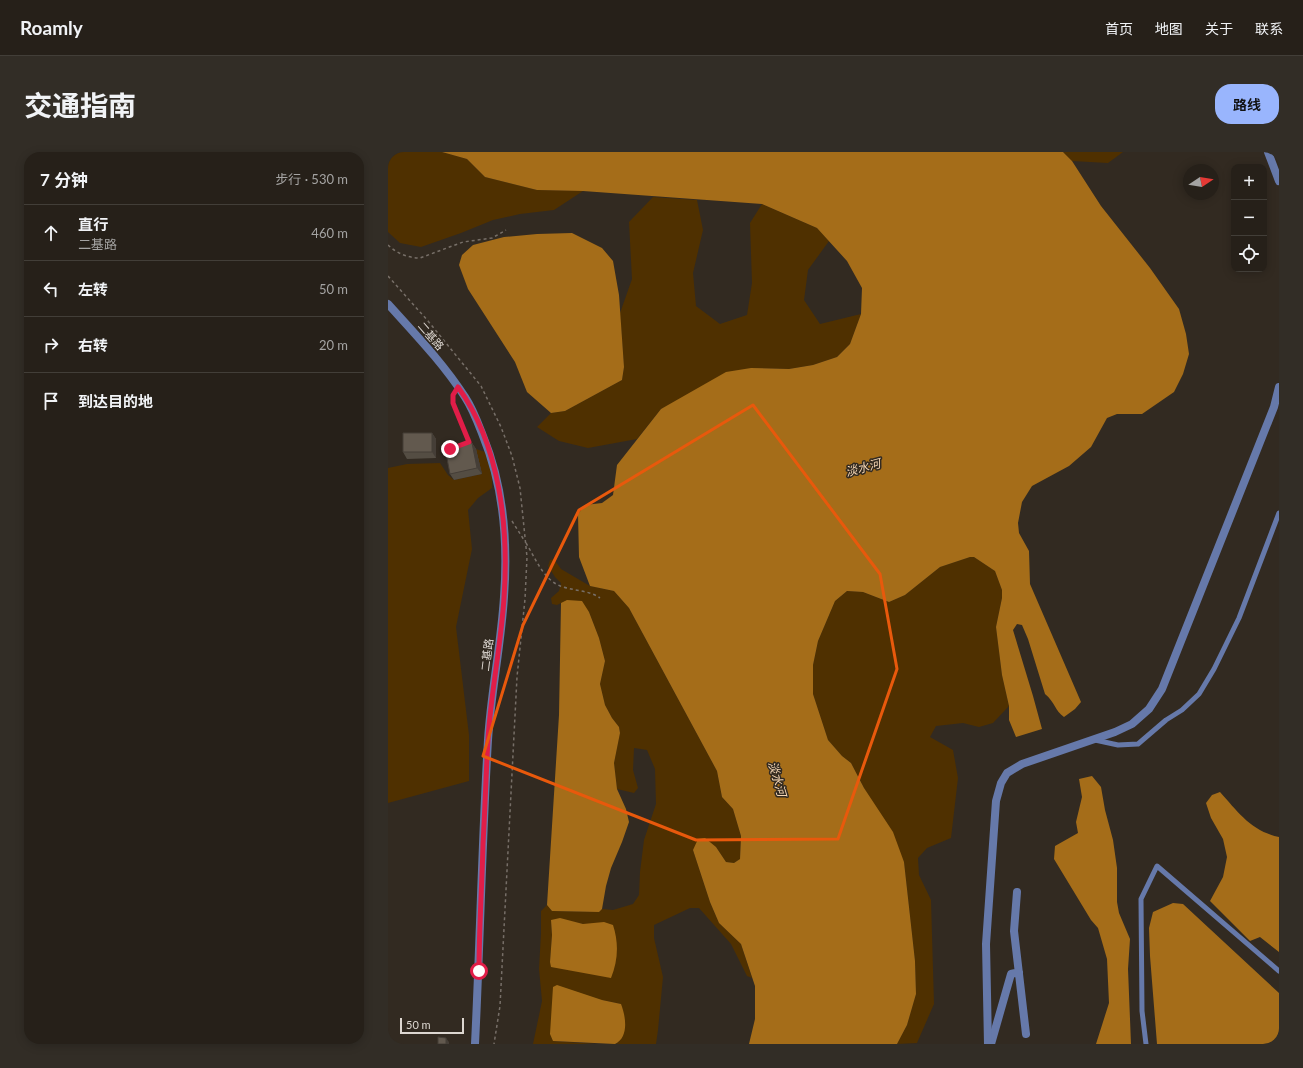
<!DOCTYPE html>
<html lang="zh">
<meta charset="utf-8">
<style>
:root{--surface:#262019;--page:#322d26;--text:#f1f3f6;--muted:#a4a3a2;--line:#423e38;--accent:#99b5fd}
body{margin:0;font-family:Lato,"Noto Sans SC",sans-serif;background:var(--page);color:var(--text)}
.controls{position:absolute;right:12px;top:12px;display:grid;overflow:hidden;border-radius:8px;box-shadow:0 2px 10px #0003}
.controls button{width:36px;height:36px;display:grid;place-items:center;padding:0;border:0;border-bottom:1px solid var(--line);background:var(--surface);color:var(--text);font:20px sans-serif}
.compass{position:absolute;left:795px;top:12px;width:36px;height:36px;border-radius:50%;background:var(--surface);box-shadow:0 2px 10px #0003;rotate:78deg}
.scale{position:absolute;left:12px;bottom:10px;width:64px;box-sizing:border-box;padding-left:4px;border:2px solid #ddd7d1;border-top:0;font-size:11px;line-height:14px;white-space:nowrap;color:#ddd7d1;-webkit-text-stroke:3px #322a21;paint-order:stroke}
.stop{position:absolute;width:12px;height:12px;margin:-9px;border:3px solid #e11d48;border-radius:50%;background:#fff}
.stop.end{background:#e11d48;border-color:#fff;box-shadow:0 1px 4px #0008}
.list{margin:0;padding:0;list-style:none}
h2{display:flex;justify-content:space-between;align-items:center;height:52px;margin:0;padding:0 16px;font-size:17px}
h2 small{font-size:13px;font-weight:400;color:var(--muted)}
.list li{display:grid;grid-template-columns:26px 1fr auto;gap:12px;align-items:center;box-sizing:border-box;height:56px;padding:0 16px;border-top:1px solid var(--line)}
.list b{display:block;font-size:15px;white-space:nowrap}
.list p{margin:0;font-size:13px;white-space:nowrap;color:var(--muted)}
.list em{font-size:13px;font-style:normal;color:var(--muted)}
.icon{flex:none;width:22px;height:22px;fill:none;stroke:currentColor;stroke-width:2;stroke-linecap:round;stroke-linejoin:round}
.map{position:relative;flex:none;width:891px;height:892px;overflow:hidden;border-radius:16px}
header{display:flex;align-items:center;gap:24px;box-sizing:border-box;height:56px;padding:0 20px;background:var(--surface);border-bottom:1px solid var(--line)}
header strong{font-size:19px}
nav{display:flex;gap:22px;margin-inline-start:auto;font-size:14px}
.intro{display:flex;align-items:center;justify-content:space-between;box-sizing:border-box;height:96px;padding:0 24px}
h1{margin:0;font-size:28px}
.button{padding:10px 18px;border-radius:16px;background:var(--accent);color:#111;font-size:14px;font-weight:700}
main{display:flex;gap:24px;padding:0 24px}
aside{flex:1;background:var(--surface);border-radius:16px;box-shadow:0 2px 10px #0003}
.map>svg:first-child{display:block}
</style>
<header>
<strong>Roamly</strong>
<nav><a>首页</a><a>地图</a><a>关于</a><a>联系</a></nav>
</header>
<div class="intro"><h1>交通指南</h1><a class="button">路线</a></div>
<main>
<aside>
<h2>7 分钟<small>步行 · 530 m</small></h2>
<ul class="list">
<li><svg class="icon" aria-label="ahead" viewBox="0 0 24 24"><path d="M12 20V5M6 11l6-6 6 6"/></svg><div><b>直行</b><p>二基路</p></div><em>460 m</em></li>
<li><svg class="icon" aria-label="left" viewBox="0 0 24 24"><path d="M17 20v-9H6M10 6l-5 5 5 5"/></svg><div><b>左转</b></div><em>50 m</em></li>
<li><svg class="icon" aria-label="right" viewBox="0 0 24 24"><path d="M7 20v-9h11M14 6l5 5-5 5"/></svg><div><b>右转</b></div><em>20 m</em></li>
<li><svg class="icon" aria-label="arrive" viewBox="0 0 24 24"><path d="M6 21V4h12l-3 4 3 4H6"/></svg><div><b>到达目的地</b></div></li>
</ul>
</aside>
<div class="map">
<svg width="891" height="892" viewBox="0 0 891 892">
<rect width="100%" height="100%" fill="#322a21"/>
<path fill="#4f3000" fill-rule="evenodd" d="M0,0H54L79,7L97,25L149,38L195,39L166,58L132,62L105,68L73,81L33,95L12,91L0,80Z
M675,0H735L720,11L684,9Z
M265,45L309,48L315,78L305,121L308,154L332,172L359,163L364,131L362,71L374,52L429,76L441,89L420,118L416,148L432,172L473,162L462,192L449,205L425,213L401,217L363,216L273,257L249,287L200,296L171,289L149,275L163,261L177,259L234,228L236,215L232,161L244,127L241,70Z
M88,297L97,300L104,324V336L90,346L80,358L84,397L68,475L81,583V629L0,651V316L19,312L52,311L60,323L66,328L94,322Z
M582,405H586L607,419L614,438V446L608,475L614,523L621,554L605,571L591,575L575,571L548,574L542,585L565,598L570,626L563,686L539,696L530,706L531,723L543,748L546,852L529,891L509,892L519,873L528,842L527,809L516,710L476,636L463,611L454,604L440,588L425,542V513L430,489L447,449L459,439L475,440L501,450L517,443L552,415Z
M166,407L173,417L202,434L226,439L241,456L329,619L334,645L345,657L353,684L352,707L346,711L338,710L328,695L305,698L322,750L331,771L353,792L364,826L359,824L343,792L311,756H302L266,773V786L275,825L270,878L268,892H227L230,891L233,852L214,848L165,889L208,892H145L154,849L151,817L153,781V759L159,753L164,759L211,760L214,757L225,758L245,752L251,743L252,720L256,688L268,652L267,617L259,598L246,596L245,618L250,636L246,641L229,637L226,611L232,580L231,575L224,566L217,553L212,532L217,509L211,486L201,460L173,451L169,453L164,452L163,446L171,439L173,431L167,425L160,414L162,408ZM172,767L195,772L162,810L164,783L163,769Z"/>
<path fill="#a56d19" d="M54,0H675L684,9L713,54L762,116L791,157L798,182L801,202L795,222L786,240L754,262H729L719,266L703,295L681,314L644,334L634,350L630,371L631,381L641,399L642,432L693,550L687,557L676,565C667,559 667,550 657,542L640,487L634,473L629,472L625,478L645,544L654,577L628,585L621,568V554L614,523L608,475L614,446V438L607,419L586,405H582L552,415L517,443L501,450L475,440L459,439L447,449L430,489L425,513V542L440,588L454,604L463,611L476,636L505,680L516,710L527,809L528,842L519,873L509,892H361L367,867V834L353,792L331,771L322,750L305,698L310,687L317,686L328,695L338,710L346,711L352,707L353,684L345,657L334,645L329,619L241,456L226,439L202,434L191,405L190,362L197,353L214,351L225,343L229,313L273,257L338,220L363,216L401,217L425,213L449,205L462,192L473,162L474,136L459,109L429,76L374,52L195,39L149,38L97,25L79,7Z
M184,81L214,96L225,109L231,143L236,215L234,228L177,259L163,261L139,240L127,210L80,137L71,113L74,103L85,93L116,85L149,82Z
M179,448L194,449L201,460L211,486L217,509L212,532L217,553L224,566L231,575L232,581L226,611L229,637L238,657L241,670L234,690L223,716L218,734L214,757L211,760L164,759L159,753L171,563L173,451Z
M704,624L713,635L717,658L725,688L729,716V750L731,761L742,787L740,817L743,892H708L721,851L719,807L710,776L703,768L666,707L667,694L690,681L688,670L694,645L691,627Z
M832,640C850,660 863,679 891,685V800L872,785L862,789L822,749L835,725L839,705L835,687L823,666L818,651L824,643Z
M785,751L795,752L891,841V892H769L762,804L761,776L765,760Z
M172,766L195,772L216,770L225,773C231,791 230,809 223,826L163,815L162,810L164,783L163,768Z
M169,833L214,848L233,852C238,865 241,885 227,892L165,889L162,882L165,835Z"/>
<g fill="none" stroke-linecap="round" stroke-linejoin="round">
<path stroke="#776f68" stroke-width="1.5" stroke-dasharray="3 3" stroke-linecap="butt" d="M0,93C8,101 20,106 32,106L75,90L104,86L118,78
M0,124L40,169L93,234L113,275L124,304L132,336L139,405L137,447L129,525L112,854L106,892
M65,244V251L81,290L69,294
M124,369L136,388
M138,391C149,409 157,432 179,436C190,439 202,439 212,446"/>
<path stroke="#6679aa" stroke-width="5" d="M707,588L730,593L750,592L778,568L794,558L811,542L826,517L851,466L891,361
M758,892L754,859L753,747L769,714L891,819"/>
<path stroke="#6679aa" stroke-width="8" d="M0,152C27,182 55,211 77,245C85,257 90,271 95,284C116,335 120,391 116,445C113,493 103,540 100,588C94,689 92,791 87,892
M629,740L626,779L638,882
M603,892L623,822L631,820"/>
<path stroke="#6679aa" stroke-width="8" d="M880,0L891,29
M600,892L598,792L608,649L613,631L619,621L634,612L727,580L744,572L761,557L774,537L886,255L891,235"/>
</g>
<path fill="#544d43" d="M44,281L48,287V306L19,307L15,300Z
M84,291L88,297L94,322L66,328L62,322Z"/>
<path fill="#453e37" d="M44,281L48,287V306L44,300Z
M84,291L88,297L94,322L89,316Z
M58,886L61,890V892H58Z"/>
<path fill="#62594e" stroke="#453e37" d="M15,281H44V300H15Z
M84,291L89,316L62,322L57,296Z
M50,885L58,886V892H50Z"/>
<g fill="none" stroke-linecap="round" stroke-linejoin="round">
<path stroke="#e11d48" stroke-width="5" d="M62,297L81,290L65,251V243L70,235C112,293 121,376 116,446C113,493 103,540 100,587C98,622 97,657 95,692C94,734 91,776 91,819"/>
</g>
<path fill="none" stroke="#e8590c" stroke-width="3" stroke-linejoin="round" d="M365,253L492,422L509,517L450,687L308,688L95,604L135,473L191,358Z"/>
<g text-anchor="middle" stroke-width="3" stroke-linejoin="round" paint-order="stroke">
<g font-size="11" fill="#ddd7d1" stroke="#322a21">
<text transform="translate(43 184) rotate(49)" y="4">二基路</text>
<text transform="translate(99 503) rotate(-83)" y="4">二基路</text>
</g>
<g font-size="12" font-style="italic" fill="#f8d8b5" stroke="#322a21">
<text transform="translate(475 316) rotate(-15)" y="4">淡水河</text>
<text transform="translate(389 627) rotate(74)" y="4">淡水河</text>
</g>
</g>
</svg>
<div class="controls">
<button>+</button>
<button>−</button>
<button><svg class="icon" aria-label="locate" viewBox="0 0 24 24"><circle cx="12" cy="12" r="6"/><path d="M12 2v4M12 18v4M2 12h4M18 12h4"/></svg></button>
</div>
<svg class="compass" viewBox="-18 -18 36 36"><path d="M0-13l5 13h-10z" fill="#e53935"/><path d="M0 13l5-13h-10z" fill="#a4a3a2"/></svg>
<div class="scale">50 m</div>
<div class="stop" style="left:91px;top:819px"></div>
<div class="stop end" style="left:62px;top:297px"></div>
</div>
</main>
